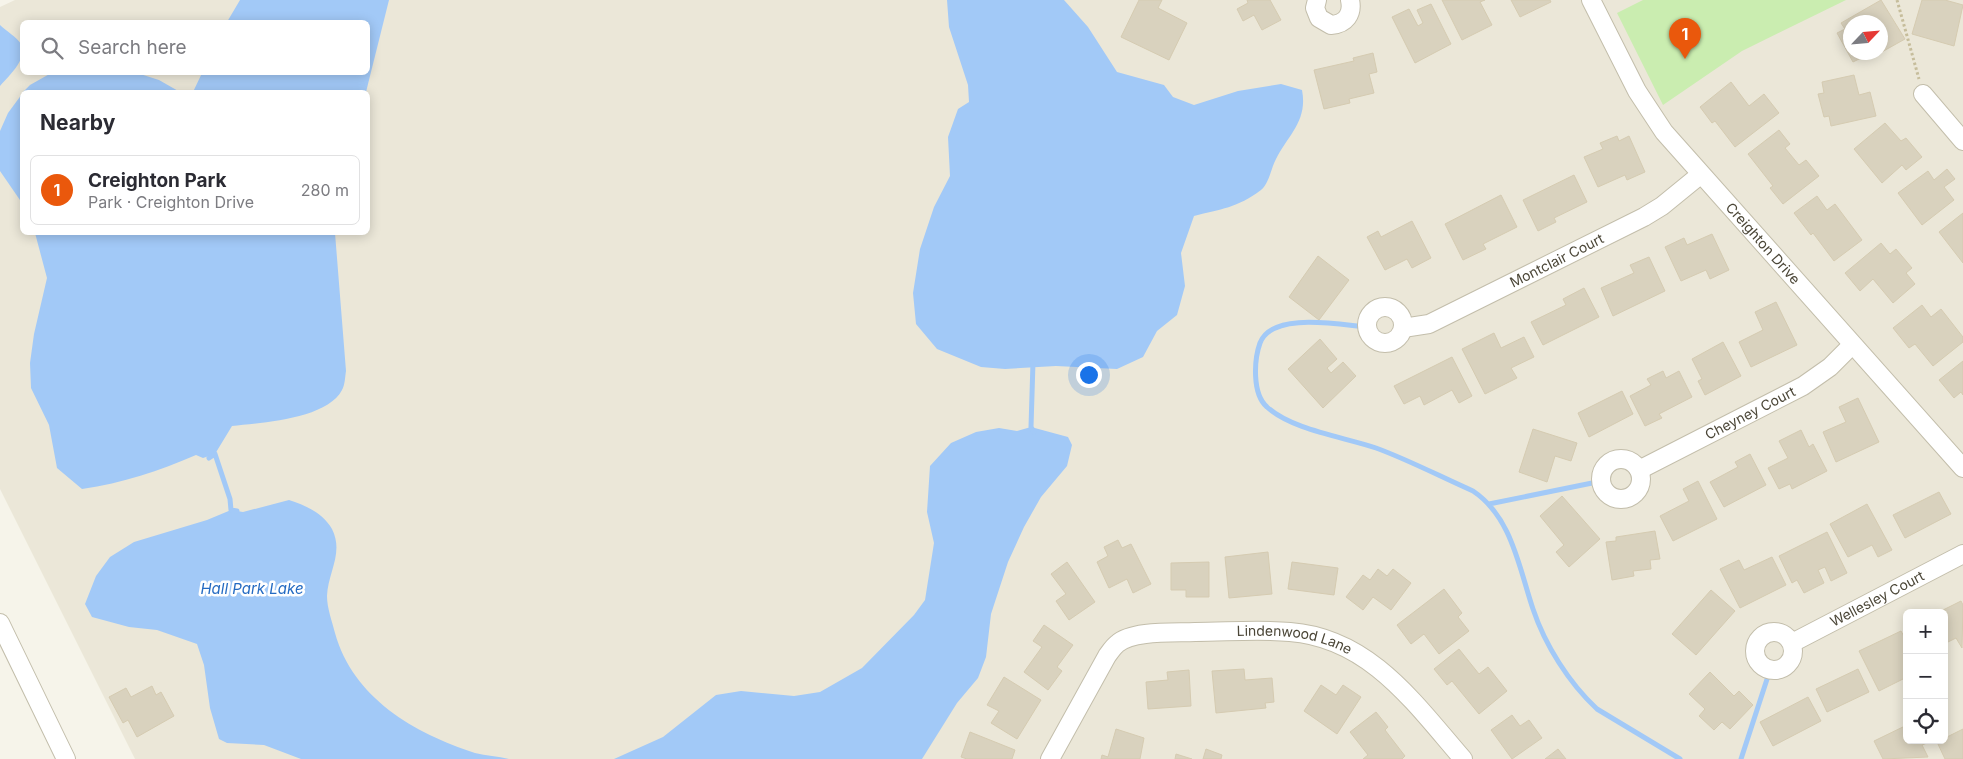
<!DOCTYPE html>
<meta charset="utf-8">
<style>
:root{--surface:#fff;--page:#f2f2f3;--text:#2b2b33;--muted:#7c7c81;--line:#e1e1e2;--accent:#ea580c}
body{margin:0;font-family:Inter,sans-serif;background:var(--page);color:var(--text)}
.controls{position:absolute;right:15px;bottom:15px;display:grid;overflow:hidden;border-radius:8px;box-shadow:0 2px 12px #0003}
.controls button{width:45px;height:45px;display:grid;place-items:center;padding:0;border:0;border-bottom:1px solid var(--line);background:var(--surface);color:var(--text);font:25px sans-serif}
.compass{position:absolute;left:1843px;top:15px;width:45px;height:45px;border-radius:50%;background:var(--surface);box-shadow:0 2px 12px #0003;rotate:64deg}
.you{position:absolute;left:1088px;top:374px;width:18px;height:18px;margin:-12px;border:4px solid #fff;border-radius:50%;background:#1a73e8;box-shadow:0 0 0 8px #1a73e833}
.badge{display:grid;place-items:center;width:32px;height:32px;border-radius:50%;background:var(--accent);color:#fff;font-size:16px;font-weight:700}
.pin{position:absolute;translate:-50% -41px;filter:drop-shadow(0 1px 2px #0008)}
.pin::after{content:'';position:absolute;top:26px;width:18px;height:15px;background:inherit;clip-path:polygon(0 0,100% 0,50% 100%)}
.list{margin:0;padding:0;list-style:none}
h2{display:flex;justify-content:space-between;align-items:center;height:65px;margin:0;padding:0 20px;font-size:21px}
h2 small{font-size:16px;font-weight:400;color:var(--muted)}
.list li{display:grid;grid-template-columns:32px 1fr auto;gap:15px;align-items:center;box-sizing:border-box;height:70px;margin:0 10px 10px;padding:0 10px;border:1px solid var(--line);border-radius:8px}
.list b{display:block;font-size:19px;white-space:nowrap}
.list p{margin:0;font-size:16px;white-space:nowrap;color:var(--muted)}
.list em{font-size:16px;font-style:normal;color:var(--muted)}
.icon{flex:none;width:28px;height:28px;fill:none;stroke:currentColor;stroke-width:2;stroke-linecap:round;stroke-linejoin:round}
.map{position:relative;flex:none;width:1963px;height:759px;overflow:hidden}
.search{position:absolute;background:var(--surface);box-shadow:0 2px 12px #0003;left:20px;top:20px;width:350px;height:55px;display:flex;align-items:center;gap:12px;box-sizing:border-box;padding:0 18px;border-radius:8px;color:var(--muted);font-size:19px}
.panel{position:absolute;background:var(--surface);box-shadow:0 2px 12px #0003;left:20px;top:90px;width:350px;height:145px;border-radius:8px}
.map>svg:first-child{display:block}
</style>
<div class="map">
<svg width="1963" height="759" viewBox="0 0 1963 759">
<rect width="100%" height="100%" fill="#f6f4ea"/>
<path fill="#ebe7d8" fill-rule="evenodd" d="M15,0H1963V759H135L0,489V7ZM22,22H368V72H22ZM1850,22H1880V52H1850ZM22,92H368V232H22ZM1907,613H1944V740H1907Z"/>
<path fill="#caedb0" d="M1643,0H1846L1742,51L1663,105L1617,13Z"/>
<path fill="#a2c9f7" d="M240,0H389L366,92H193L202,73L368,72V22H227Z
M947,0H1064L1088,27L1117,72L1164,85L1173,97L1194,105L1238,91L1281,84L1302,90C1308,121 1288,135 1276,159C1271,168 1269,184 1261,190C1237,208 1221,209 1194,216L1181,253L1185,286L1177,315L1157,331L1143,357L1117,369L1056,366L1005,369L981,367L937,349L916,324L913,293L920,249L934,207L950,176L948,137L958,109L969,102L968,85L949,27Z
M0,25C6,31 17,37 21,44C29,58 8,77 0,86Z
M53,72L137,73L159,80L180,92H23L30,85Z
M22,94V203L0,171V131L8,113Z
M35,233H335L346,371C345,377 345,385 342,390C327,419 261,423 232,426L215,454L203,458L196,455C159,471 123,483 82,489L57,468L49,425L31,388L30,363L34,334L47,278Z
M1031,427L1068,437L1072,445L1067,466L1041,497L1024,527L1008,562L991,614L986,657L978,678L957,703L922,759H614L663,737L716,695L741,691L794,696L820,692L862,668L914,615L925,600L934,543L927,512L930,466L951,443L976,432L999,428L1017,431Z
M289,500C305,505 323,513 332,529C344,553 328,572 327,596C327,608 332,621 335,633C353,698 414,733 475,753C486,756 498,756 509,759H301L264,745L227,743L219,739L210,708L204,665L197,644L157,630L129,627L92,617L85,604L96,576L110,557L134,542L207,520L231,510L243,512Z"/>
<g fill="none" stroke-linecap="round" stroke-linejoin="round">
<path stroke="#a2c9f7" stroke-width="5" d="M1366,327C1341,325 1272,311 1260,343C1254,360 1252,394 1267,407C1292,430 1344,437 1376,448C1409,460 1441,477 1473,491C1512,517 1519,568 1533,609C1545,645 1569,683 1597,709L1680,759
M1033,362L1031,427L1034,432
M209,458L215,454L230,499L231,510L237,511
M1489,504L1602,481
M1741,759L1770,670"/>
</g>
<path fill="#d9d2be" stroke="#d5cbb1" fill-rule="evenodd" d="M1139,0H1162L1158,8L1187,23L1169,60L1121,37Z
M1247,0H1270L1281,20L1262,30L1254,15L1243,21L1237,9L1248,3Z
M1442,0H1485L1480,2L1492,25L1462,40Z
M1511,0H1550L1551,2L1520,17Z
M1881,0L1905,39L1871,58L1869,54L1853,62L1837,33L1845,29L1841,23ZM1850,22H1880V52H1850Z
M1922,0H1945L1963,5L1954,46L1912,34Z
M1431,4L1451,44L1415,63L1392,17L1409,9L1418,26L1423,23L1417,10Z
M1373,53L1377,72L1369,74L1374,93L1349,99L1350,103L1324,109L1314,70L1354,61L1353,58Z
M1854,75L1859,95L1870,92L1876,116L1831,126L1829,116L1824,117L1818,94L1824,93L1822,82Z
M1731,82L1749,106L1764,94L1779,113L1735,147L1715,121L1712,123L1700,107Z
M1885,123L1901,141L1906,138L1922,157L1906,170L1902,165L1882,183L1854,149Z
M1779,130L1790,144L1785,148L1799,165L1806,160L1819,176L1783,204L1770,188L1773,186L1748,154Z
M1617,136L1619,141L1629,136L1645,172L1627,180L1625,175L1598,187L1584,157L1603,149L1600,143Z
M1947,169L1955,179L1944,187L1954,200L1922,225L1898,193L1928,171L1934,180Z
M1574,175L1587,202L1554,218L1556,222L1538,231L1523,200Z
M1501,195L1517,227L1483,244L1486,249L1463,260L1445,224Z
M1817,196L1827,210L1835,204L1862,240L1834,261L1813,233L1811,235L1794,213Z
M1963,213V263L1939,232Z
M1412,221L1431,258L1412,268L1407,259L1385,270L1367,237L1378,231L1381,237Z
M1712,234L1729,270L1710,279L1706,270L1681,281L1665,247L1684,238L1687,245Z
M1881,243L1890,254L1896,249L1912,268L1906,273L1915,284L1893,303L1873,279L1860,291L1845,273Z
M1318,256L1349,280L1319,320L1289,297Z
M1649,257L1665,291L1613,316L1601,288L1634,273L1630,265Z
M1584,288L1599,317L1543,345L1531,322L1566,305L1563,299Z
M1776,302L1797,345L1751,367L1739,342L1763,330L1755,312Z
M1922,305L1931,317L1941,309L1963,337V342L1933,366L1915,344L1909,348L1893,328Z
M1494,333L1501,348L1524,337L1534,357L1511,368L1517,378L1485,394L1462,349Z
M1320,339L1337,359L1327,368L1331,373L1343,362L1356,376L1323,408L1288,369Z
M1723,342L1741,376L1705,395L1698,381L1702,379L1692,359Z
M1452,357L1472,396L1459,403L1452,390L1424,405L1420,396L1404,404L1394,386Z
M1963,361V395L1961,392L1954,398L1939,380Z
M1663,371L1666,378L1679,371L1692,397L1659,414L1662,418L1645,426L1630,396L1651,385L1647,379Z
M1622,391L1633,414L1589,437L1578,413Z
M1858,398L1879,442L1836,462L1823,432L1846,422L1839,407Z
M1533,429L1577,443L1571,461L1555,456L1547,482L1519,472Z
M1801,430L1809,447L1813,444L1827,471L1792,489L1790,484L1779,489L1768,468L1788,458L1779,441Z
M1750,454L1766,485L1724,507L1710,482L1738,467L1735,462Z
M1698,481L1717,519L1673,541L1660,516L1689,501L1683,489Z
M1939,492L1951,514L1905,538L1893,515Z
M1562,496L1600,539L1569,567L1556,552L1564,545L1540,516Z
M1867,504L1892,550L1878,557L1872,545L1848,557L1830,524Z
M1655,531L1660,559L1650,560L1651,569L1633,571L1634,576L1612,580L1606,542L1616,541V537Z
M1827,532L1847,573L1831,581L1825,567L1818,570L1824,583L1804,593L1797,580L1792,583L1779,556Z
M1118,540L1122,548L1131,544L1151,584L1133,593L1127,579L1109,588L1097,562L1108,556L1104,547Z
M1268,552L1272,594L1229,598L1225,557Z
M1772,557L1786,585L1740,608L1720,569L1739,560L1744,570Z
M1067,562L1095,602L1069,620L1056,601L1066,594L1051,574Z
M1209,562V597H1186V590H1171V563Z
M1292,562L1338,568L1334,595L1288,589Z
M1378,569L1387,576L1393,569L1411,583L1391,610L1373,597L1363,610L1346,597L1363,575L1370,580Z
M1444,589L1462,613L1458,617L1469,631L1439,654L1424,634L1411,644L1397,625Z
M1711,590L1735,611L1696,655L1672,634Z
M1961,601L1963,605L1962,648L1956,638L1944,644V613H1937Z
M1044,625L1073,645L1057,667L1062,671L1048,690L1024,672L1042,647L1033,641Z
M1901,631L1907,642V677L1879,691L1859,651Z
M1459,649L1479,674L1488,667L1507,691L1479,714L1452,681L1447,685L1434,669Z
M1244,669L1245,680L1272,678L1274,702L1265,703L1266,708L1216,713L1212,671Z
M1858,669L1869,692L1827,712L1816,689Z
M1189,670L1191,706L1148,709L1146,682L1168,680L1167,672Z
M1710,672L1734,696L1739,691L1753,705L1730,729L1722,722L1714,730L1699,716L1705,709L1689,694Z
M1004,677L1041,700L1017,739L991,723L999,711L987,705Z
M1321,685L1336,695L1343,685L1361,697L1337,734L1304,711Z
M152,686L156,695L161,692L174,716L137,737L128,720L123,723L109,697L126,688L131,697Z
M1808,697L1821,721L1773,746L1760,722Z
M1376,712L1388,727L1385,730L1405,756L1402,759H1363L1368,755L1350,732Z
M1512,715L1520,726L1529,720L1542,738L1512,759L1491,730Z
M1907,725V740H1926L1927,743L1922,745L1928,757L1883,759L1874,741Z
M1116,729L1144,738L1140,759H1101L1102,755L1108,757Z
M1963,729V759H1945L1937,742Z
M970,732L1015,750L1012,759H967L961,757Z
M1206,749L1222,755L1221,759H1203Z
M1558,749L1566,759H1545Z
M1176,754L1192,759H1175Z"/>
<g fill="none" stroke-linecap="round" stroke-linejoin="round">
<g stroke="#c3beab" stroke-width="20">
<g id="minor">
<path d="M1317,0L1315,8L1319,18L1331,25C1346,24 1353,14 1350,0"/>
<path id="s1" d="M1591,0L1637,91L1664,132L1963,468"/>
<path d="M1923,94L1963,141"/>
<circle cx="1385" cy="325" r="18"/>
<path id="s2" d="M1403,328L1429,324L1644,217L1662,206L1700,175"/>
<circle cx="1621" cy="479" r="20"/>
<path id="s3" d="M1639,470L1803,386L1830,367L1852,345"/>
<path d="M0,623L66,759"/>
<circle cx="1774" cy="651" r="19"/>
<path id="s4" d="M1792,643L1963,554"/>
<path id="s5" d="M1050,759L1107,656C1110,652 1113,647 1117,644C1132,630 1175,633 1195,632C1226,632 1259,629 1290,632C1370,638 1415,704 1463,759"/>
</g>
</g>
<path stroke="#c6bd9b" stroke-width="3" stroke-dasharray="2.5 2.5" stroke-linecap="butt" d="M1897,0L1919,79"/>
<use href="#minor" stroke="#fff" stroke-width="18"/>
</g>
<g text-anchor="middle" stroke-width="5" stroke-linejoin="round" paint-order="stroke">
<g font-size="14" fill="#4b4637" stroke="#fff">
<text dy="5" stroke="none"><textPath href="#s1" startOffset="300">Creighton Drive</textPath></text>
<text dy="5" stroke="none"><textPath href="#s2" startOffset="169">Montclair Court</textPath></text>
<text dy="5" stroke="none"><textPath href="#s3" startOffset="125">Cheyney Court</textPath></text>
<text dy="5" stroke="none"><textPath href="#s4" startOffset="96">Wellesley Court</textPath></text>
<text dy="5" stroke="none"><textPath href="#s5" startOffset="314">Lindenwood Lane</textPath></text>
</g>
<g font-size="15" font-style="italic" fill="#256bc2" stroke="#fff">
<text x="252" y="594">Hall Park Lake</text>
</g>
</g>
</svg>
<div class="controls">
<button>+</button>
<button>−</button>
<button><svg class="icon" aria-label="locate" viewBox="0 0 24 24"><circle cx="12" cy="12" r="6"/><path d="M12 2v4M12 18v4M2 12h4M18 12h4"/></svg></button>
</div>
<svg class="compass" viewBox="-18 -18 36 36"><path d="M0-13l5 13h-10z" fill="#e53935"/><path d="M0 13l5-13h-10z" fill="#7c7c81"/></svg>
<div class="you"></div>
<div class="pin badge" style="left:1685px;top:59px">1</div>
<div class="search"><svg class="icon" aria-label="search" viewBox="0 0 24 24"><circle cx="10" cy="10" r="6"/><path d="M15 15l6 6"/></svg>Search here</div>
<section class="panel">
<h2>Nearby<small></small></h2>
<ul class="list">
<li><span class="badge">1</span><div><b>Creighton Park</b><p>Park · Creighton Drive</p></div><em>280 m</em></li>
</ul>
</section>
</div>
